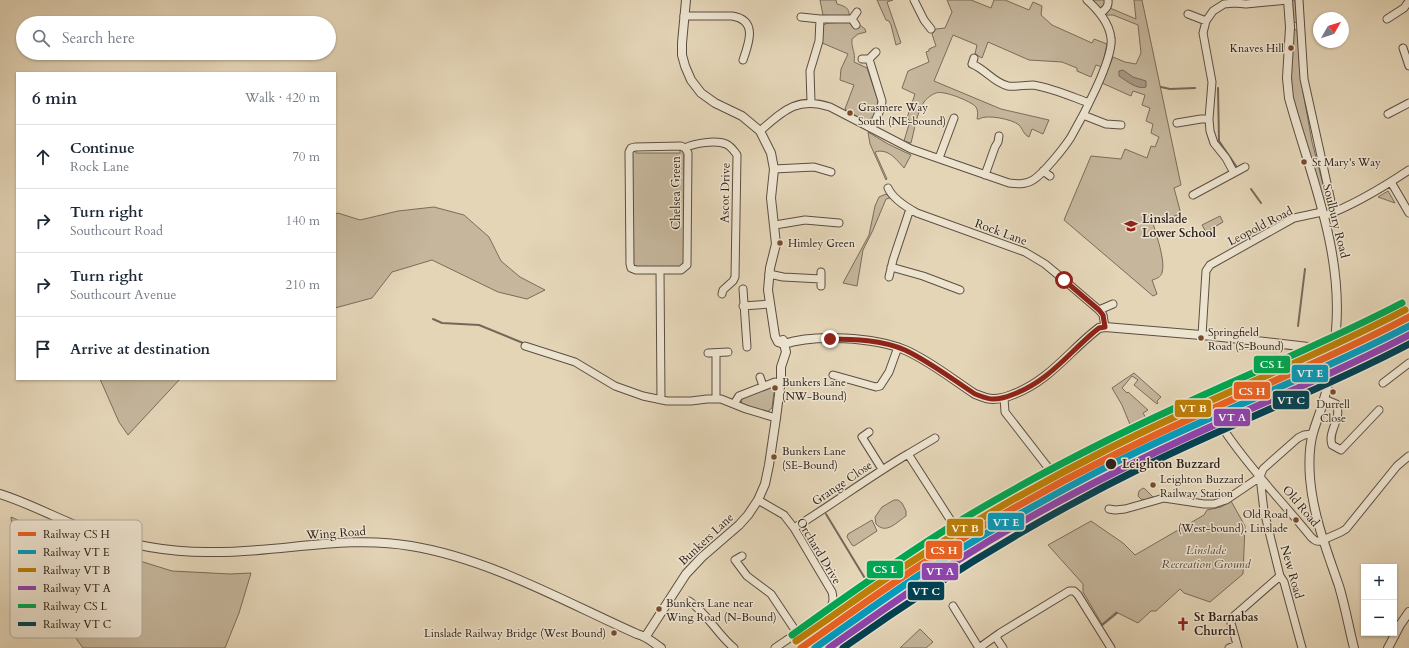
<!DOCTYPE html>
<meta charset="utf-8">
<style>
:root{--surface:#fff;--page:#f6f6f7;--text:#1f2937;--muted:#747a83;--line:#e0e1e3}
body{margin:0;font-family:Cardo,serif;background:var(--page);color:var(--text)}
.controls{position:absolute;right:12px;bottom:12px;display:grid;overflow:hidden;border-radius:0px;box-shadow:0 1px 3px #0004}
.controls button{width:36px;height:36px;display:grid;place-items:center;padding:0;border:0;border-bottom:1px solid var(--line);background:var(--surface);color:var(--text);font:20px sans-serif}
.compass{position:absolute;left:1313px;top:12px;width:36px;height:36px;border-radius:50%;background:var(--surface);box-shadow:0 1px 3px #0004;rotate:51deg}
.stop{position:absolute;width:12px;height:12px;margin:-9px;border:3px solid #8f2418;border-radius:50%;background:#fff}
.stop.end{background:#8f2418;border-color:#fff;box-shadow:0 1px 4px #0008}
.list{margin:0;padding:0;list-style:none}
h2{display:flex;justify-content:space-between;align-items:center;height:52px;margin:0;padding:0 16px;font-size:17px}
h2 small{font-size:13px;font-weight:400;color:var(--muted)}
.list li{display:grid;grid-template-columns:26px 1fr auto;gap:12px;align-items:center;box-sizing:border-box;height:64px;padding:0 16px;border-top:1px solid var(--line)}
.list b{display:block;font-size:15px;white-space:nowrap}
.list p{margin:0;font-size:13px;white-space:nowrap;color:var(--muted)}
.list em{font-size:13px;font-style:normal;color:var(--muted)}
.icon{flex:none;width:22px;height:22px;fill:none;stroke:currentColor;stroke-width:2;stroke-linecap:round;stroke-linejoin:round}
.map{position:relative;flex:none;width:1409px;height:648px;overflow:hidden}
.search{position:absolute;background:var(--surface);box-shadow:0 1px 3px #0004;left:16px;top:16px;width:320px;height:44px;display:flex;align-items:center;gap:10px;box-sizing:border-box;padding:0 14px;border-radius:22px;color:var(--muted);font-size:15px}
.panel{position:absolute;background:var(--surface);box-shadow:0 1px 3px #0004;left:16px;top:72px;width:320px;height:308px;border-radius:0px}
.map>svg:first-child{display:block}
</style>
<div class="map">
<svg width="1409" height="648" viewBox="0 0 1409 648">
<rect width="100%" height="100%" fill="#e4d5b7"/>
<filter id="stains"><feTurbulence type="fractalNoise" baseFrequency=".005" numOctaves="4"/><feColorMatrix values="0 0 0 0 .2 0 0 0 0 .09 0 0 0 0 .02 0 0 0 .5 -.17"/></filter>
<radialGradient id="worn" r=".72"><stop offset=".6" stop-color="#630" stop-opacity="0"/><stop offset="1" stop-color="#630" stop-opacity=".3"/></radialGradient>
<path fill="#c5b69c" stroke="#7a6c5c" d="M820,0H836L837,4C845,6 850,8 849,17L823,15Z
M877,0H893L887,2L901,43L896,45L891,25L889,21L886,20Z
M947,0H971L991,8L994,0H1005L1029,10L1033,2L1042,6L1041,15L1052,25L1092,43L1094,39L1107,44L1102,67L1096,65L1091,77L1077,71V68L1062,62L1029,60L988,42L982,58L975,54L977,45L953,35L934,81L1001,109L1049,120L1043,134L1032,129L1029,137C1023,134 1023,129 1019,125C1012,119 986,114 979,119H977C978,115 978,110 976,107C971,101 943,90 936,93C932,94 926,99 924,102C917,111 914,132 911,143L904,141L910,121L907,118L915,94L902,88L908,71L929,62L926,52L929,51V49L936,46L932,34L936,29L945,28L952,12Z
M1091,0H1105L1106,3L1103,7L1099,8Z
M1134,0H1142L1181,185L1174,188L1181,214L1153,223C1156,235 1166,261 1162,273C1161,277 1156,279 1152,280L1157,294L1153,296L1064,220L1091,156L1121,159L1125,149L1147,158L1151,146L1155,147L1159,137L1151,133L1153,124L1146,121L1150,108L1142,105L1145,95L1133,91L1131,96L1102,83L1113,57L1125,62L1136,64L1141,53L1138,25L1113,15H1105L1110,8L1136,19Z
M1290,0H1295L1297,22L1293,23Z
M849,22L854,28L860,25L865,29L866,32L858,34L852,39C851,49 856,52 854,62L867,68L878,101L874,116L866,122L845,109L854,85L840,80L841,69L848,54L820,42L823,25L828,23Z
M1293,29L1297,30L1303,92L1312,142L1329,207L1328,210L1325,209L1290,91Z
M868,132L888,144L911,155L904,168C896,159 888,148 875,152L887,179L886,180L870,144Z
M680,149L684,153L685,263L682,267H636L633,266L632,153L636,150V153H680Z
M1388,191L1395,203L1378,197Z
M886,194L890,198L886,199L873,230L863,250L857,286L843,283L869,235L875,206L879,197Z
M434,207L464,215L489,237L501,261L520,277L545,290L527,299L498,292L432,260L392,272L372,298L335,308V214L338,213L360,220L398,211Z
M1220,216L1223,222L1206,232L1202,225Z
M1134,373L1161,397L1157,401L1158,403L1157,404L1134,385L1138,380L1132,376L1122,388L1127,393L1128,392L1148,410L1143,413L1146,418L1131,427L1122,405L1112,388Z
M100,379H180L128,435L119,422Z
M775,384L772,408L767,412L742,404L741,399L744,397Z
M1143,488L1145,489L1153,497L1145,500L1141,499L1138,496L1139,491Z
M894,500H898L902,503L906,511V516C897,522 886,535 876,524L875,517L882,507Z
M1231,501L1245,526L1243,574L1210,602L1184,593L1180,589L1156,611H1151L1138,623L1116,612L1102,624L1083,592V584L1048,545L1091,521L1123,543L1135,555L1204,515L1207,510L1221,507Z
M11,517L67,542L140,561L172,571L230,574L251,573L239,613L225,648H83L75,637L42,619L16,600L15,558Z
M872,520L877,531L854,546L852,545L847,537L848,534Z
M920,629L933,642L926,648H900Z"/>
<path fill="#a69882" stroke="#766859" d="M1123,70L1133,77L1146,81V87C1137,90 1127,81 1119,76V71Z"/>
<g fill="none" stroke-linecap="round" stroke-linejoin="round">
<path stroke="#766859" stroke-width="2" d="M1161,87L1170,89L1195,88
M1218,88L1219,141L1236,166
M1251,189L1261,203
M433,319L442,323L479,325L523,343
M1298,326L1305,269
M826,514L869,585
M1101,626L1117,613"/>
<g stroke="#5c4e42" stroke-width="9">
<path id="minor" d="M914,0L924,20L931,29
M1299,0L1304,79L1332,206L1335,212
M1100,14C1105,9 1109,7 1108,0
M1188,14L1206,21
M684,16H732C758,20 749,43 743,60
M801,17L820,19H852
M1387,19L1404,8L1409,1
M856,25L852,19L857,12
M1403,48L1409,66
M974,58L972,64C985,69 994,83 1008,86C1016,87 1025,85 1033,85C1052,88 1070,96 1089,103
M862,59H869L876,52
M869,59L882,101L881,108L872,128
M811,102L810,71L819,41L820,19
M1388,114L1409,103
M1083,115L1106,124L1121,125
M1177,123L1201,119H1209
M760,131C783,111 797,96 830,107L911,149L1009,183C1017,184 1025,185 1033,180C1043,174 1064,148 1071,137C1082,118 1114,58 1111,38C1109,22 1098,10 1087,0
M681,146L685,148L688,153L687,265L681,270H636L631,268L630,264L629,152L631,148L635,147Z
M685,148C694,143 716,140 726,144C731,146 734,151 737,155L735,277L733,281L723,290L722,294
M939,158L954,118
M774,169L814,167L831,172
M1043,171L1050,176
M1234,173L1226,158L1214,143L1210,131L1209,119L1212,82L1203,33L1206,21L1213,11L1224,4L1235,3L1246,4L1288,0
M985,175L995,147L998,142L999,136
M1391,182L1409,213
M888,188C893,199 906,207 917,213L1025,252L1045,264L1057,274L1099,310L1103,315L1105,327
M1193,195L1245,167
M1324,216C1354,205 1382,188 1409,170
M775,225L805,220L839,223
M891,267L923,276L960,290
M660,270L661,400
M821,272V286
M769,274L783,277L821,279
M889,277L893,260L910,209
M743,289L747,347
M743,306L770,304
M1099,310L1113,304
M1202,335L1206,271L1210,265L1294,218L1322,212
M525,346L575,362L615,386L643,396L667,401H691L707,399H721L746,409L776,418
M708,353L728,352
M833,375L876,387L880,386L889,372L898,347
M760,377L763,386
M1383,383L1409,363
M716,398V353
M1004,398L1005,412L1050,470L1111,439
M1324,399L1336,404C1343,418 1327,431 1332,445L1341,450L1379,410
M734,404L739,396L775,382
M1224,430C1249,468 1282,501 1311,537C1315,541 1317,542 1323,541
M869,432L862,437L882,469
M908,454L935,438
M1260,477L1264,511L1280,576L1284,582L1302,648
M758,500L784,515L794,528L832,592C834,600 833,605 828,612L775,648
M1109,509L1115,510L1125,509L1164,498L1204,504H1214L1226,500L1260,477L1263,469L1298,438L1304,435L1312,434
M794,528C833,504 869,477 908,454L953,524L950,528L873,577
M1323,540L1341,532L1346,529L1397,466L1409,456
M742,556L735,560L747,576L771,594L797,633
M689,601C708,614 717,634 734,648
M953,606L979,648
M997,636V639L1003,648
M979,648L1000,633L1069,591H1074L1078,595L1111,648
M1229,648L1237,645
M1238,648L1231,623L1233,617L1280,576"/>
</g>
<g stroke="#5c4e42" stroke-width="10">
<path id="tertiary" d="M686,0L682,43V55L685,66L691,80L701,93L715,103L742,116L760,131L771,153L774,169L771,198L776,244L770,268L768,290L775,336L778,342L784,344
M1288,0L1290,27L1287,78L1289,98C1310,174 1343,250 1336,330C1334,354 1331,377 1324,399C1321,411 1316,422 1313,433C1309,447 1309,464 1310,478C1313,516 1327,551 1339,586C1345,606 1349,628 1354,648
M784,344C815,334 874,337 905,350C930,361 952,379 975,394C981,396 986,399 993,399C1000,399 1007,397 1014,394C1048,381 1067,354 1094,332L1099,328L1105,327L1213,336L1334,350
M0,494C32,504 61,521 93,532C129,545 169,552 207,552C275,554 344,534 411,546C490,559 565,602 637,634C648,637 652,642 661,648
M646,636L686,574L702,557L739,525L748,515L758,500L765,484L769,465L776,418L781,379V367L786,352L783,340
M1388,648L1400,625L1409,612"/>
</g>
<use href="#minor" stroke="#ede4d0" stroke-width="7"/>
<use href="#tertiary" stroke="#ede4d0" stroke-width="8"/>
<g stroke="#ede4d0" stroke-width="10">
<path id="rail-1" d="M801,648C838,622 875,595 913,570C977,528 1043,490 1112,456C1210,406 1312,368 1409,317"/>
</g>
<g stroke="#ede4d0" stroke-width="10">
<path id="rail-2" d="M815,648C849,624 883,599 918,576C982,534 1048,497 1116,462C1212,414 1313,376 1409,326"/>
</g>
<g stroke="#ede4d0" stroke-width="10">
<path id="rail-3" d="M796,641C835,615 872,587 911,562C975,520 1040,483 1108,449C1206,399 1308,361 1405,310"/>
</g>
<g stroke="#ede4d0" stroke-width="10">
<path id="rail-4" d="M829,648C873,617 917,585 963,557C1022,520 1082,488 1144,458C1231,415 1323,380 1409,335"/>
</g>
<g stroke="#ede4d0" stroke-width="10">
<path id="rail-5" d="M792,635C842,599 893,563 945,530C996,498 1050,469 1104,442C1202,392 1304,354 1402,303"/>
</g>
<g stroke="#ede4d0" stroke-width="10">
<path id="rail-6" d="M843,648C941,578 1039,518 1147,465C1234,422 1324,389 1409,344"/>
</g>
<use href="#rail-1" stroke="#e86222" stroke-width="7"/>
<use href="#rail-2" stroke="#059bbc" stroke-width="7"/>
<use href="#rail-3" stroke="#bb7e08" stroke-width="7"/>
<use href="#rail-4" stroke="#8e44ad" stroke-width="7"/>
<use href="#rail-5" stroke="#00a651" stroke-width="7"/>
<use href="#rail-6" stroke="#004153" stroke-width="7"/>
</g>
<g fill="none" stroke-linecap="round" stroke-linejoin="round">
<path stroke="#8f2418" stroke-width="5" d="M830,339C854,339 882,340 905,350C930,362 952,379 975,394C981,396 986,399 993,399C1000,399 1007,397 1014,394C1048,381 1067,355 1094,332L1099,328L1105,327L1103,315L1099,310L1064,280"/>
</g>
<defs>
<g id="school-bare" transform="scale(1.08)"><path d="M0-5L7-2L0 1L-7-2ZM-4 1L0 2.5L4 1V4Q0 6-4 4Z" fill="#8f2418" stroke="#ede4d0" stroke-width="2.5" paint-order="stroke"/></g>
<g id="church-bare" transform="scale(1.08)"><path d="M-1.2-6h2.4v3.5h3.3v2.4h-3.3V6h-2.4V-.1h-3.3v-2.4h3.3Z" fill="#8f2418" stroke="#ede4d0" stroke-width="2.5" paint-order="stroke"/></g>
</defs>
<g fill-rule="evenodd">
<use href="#school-bare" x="1131" y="226"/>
<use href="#church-bare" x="1183" y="624"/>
</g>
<g fill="#7a4b2a" stroke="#ede4d0" stroke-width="1.5">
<circle cx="1291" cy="48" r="3.5"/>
<circle cx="850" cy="113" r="3.5"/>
<circle cx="1304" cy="162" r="3.5"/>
<circle cx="780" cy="243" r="3.5"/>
<circle cx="1201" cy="338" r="3.5"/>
<circle cx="775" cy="388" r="3.5"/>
<circle cx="1333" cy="392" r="3.5"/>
<circle cx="774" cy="457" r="3.5"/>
<circle cx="1153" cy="485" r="3.5"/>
<circle cx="1296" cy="520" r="3.5"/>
<circle cx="659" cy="609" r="3.5"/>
<circle cx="614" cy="633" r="3.5"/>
</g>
<circle fill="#2f211b" stroke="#ede4d0" stroke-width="1.5" cx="1111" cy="464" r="6"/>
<g text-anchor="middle" stroke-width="3" stroke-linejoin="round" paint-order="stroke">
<g font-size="11" fill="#2f211b" stroke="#ede4d0" text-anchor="start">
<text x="1284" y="52" text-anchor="end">Knaves Hill</text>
<text x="858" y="111">Grasmere Way<tspan x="858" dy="14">South (NE-bound)</tspan></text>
<text x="1312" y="166">St Mary's Way</text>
<text x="788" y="247">Himley Green</text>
<text x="1208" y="336">Springfield<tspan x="1208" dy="14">Road (S-Bound)</tspan></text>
<text x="782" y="386">Bunkers Lane<tspan x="782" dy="14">(NW-Bound)</tspan></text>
<text x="1333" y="408" text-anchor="middle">Durrell<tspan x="1333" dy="14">Close</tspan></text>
<text x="782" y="455">Bunkers Lane<tspan x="782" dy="14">(SE-Bound)</tspan></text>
<text x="1160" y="483">Leighton Buzzard<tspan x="1160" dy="14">Railway Station</tspan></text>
<text x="1288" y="518" text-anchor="end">Old Road<tspan x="1288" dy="14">(West-bound), Linslade</tspan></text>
<text x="666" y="607">Bunkers Lane near<tspan x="666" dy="14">Wing Road (N-Bound)</tspan></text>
<text x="606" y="637" text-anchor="end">Linslade Railway Bridge (West Bound)</text>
</g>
<g font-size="12" fill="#2f211b" stroke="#ede4d0">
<text transform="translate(676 193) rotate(-90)" y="4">Chelsea Green</text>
<text transform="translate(725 193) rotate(-89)" y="4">Ascot Drive</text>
<text transform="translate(1336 221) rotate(76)" y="4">Soulbury Road</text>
<text transform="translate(1260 226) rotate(-27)" y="4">Leopold Road</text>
<text transform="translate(1001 232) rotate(20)" y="4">Rock Lane</text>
<text transform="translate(842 483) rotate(-34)" y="4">Grange Close</text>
<text transform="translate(1301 506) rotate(50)" y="4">Old Road</text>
<text transform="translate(336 533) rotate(-4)" y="4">Wing Road</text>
<text transform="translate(706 539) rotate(-43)" y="4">Bunkers Lane</text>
<text transform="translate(819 551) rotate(59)" y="4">Orchard Drive</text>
<text transform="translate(1292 572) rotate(74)" y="4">New Road</text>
</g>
<g font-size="12" font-weight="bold" fill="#2f211b" stroke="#ede4d0" text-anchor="start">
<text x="1142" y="223">Linslade<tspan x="1142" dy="14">Lower School</tspan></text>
<text x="1194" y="621">St Barnabas<tspan x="1194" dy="14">Church</tspan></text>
</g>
<g font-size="12" font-weight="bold" fill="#2f211b" stroke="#ede4d0" text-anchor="start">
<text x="1122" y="468">Leighton Buzzard</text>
</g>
<g font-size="12" font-style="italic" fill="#54463b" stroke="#ede4d0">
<text x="1206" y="554">Linslade<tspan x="1206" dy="14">Recreation Ground</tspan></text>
</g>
</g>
<rect x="10" y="520" width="132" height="118" rx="6" fill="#ede4d0" stroke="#b4aa9a" stroke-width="1"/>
<rect x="18" y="532" width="18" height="4" fill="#e86222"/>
<rect x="18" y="550" width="18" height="4" fill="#059bbc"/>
<rect x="18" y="568" width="18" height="4" fill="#bb7e08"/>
<rect x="18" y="586" width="18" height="4" fill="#8e44ad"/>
<rect x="18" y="604" width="18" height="4" fill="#00a651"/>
<rect x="18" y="622" width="18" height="4" fill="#004153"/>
<g font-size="11" fill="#2f211b">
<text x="43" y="538">Railway CS H</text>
<text x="43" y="556">Railway VT E</text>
<text x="43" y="574">Railway VT B</text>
<text x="43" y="592">Railway VT A</text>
<text x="43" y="610">Railway CS L</text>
<text x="43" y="628">Railway VT C</text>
</g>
<g stroke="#ede4d0" stroke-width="1.5">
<rect x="1253" y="355" width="38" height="19" rx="4" fill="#00a651"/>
<rect x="1291" y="364" width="38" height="19" rx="4" fill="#059bbc"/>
<rect x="1233" y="381" width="38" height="19" rx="4" fill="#e86222"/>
<rect x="1272" y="390" width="38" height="20" rx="4" fill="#004153"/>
<rect x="1174" y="399" width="38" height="19" rx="4" fill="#bb7e08"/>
<rect x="1213" y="408" width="38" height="19" rx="4" fill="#8e44ad"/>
<rect x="987" y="512" width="38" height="19" rx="4" fill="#059bbc"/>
<rect x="946" y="518" width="38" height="19" rx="4" fill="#bb7e08"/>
<rect x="925" y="540" width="38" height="20" rx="4" fill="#e86222"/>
<rect x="866" y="560" width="38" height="19" rx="4" fill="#00a651"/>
<rect x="921" y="562" width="38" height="19" rx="4" fill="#8e44ad"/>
<rect x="907" y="581" width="38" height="20" rx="4" fill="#004153"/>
</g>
<g font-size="11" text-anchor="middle" font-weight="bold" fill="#fff">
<text x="1272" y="368">CS L</text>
<text x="1310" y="377">VT E</text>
<text x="1252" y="395">CS H</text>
<text x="1291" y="404">VT C</text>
<text x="1193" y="412">VT B</text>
<text x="1232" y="421">VT A</text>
<text x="1006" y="526">VT E</text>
<text x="965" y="532">VT B</text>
<text x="944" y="554">CS H</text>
<text x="885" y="573">CS L</text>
<text x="940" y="575">VT A</text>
<text x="926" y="595">VT C</text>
</g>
<rect width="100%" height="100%" filter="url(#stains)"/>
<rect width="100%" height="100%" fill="url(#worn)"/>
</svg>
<div class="controls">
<button>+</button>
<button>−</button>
</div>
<svg class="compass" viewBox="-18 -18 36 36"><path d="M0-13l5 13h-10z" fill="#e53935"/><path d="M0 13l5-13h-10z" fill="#747a83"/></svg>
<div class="stop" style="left:1064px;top:280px"></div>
<div class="stop end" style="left:830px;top:339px"></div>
<div class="search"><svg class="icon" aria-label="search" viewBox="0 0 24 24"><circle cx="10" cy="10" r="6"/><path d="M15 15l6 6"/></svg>Search here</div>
<section class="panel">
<h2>6 min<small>Walk · 420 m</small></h2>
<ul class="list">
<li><svg class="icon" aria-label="ahead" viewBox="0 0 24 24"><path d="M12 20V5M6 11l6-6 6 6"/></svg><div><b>Continue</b><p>Rock Lane</p></div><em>70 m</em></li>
<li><svg class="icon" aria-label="right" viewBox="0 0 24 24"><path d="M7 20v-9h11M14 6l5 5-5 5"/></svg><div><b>Turn right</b><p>Southcourt Road</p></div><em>140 m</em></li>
<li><svg class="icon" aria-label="right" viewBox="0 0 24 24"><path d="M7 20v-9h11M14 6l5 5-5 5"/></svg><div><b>Turn right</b><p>Southcourt Avenue</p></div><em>210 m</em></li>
<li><svg class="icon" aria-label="arrive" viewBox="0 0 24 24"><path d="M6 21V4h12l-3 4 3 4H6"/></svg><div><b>Arrive at destination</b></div></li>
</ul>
</section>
</div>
